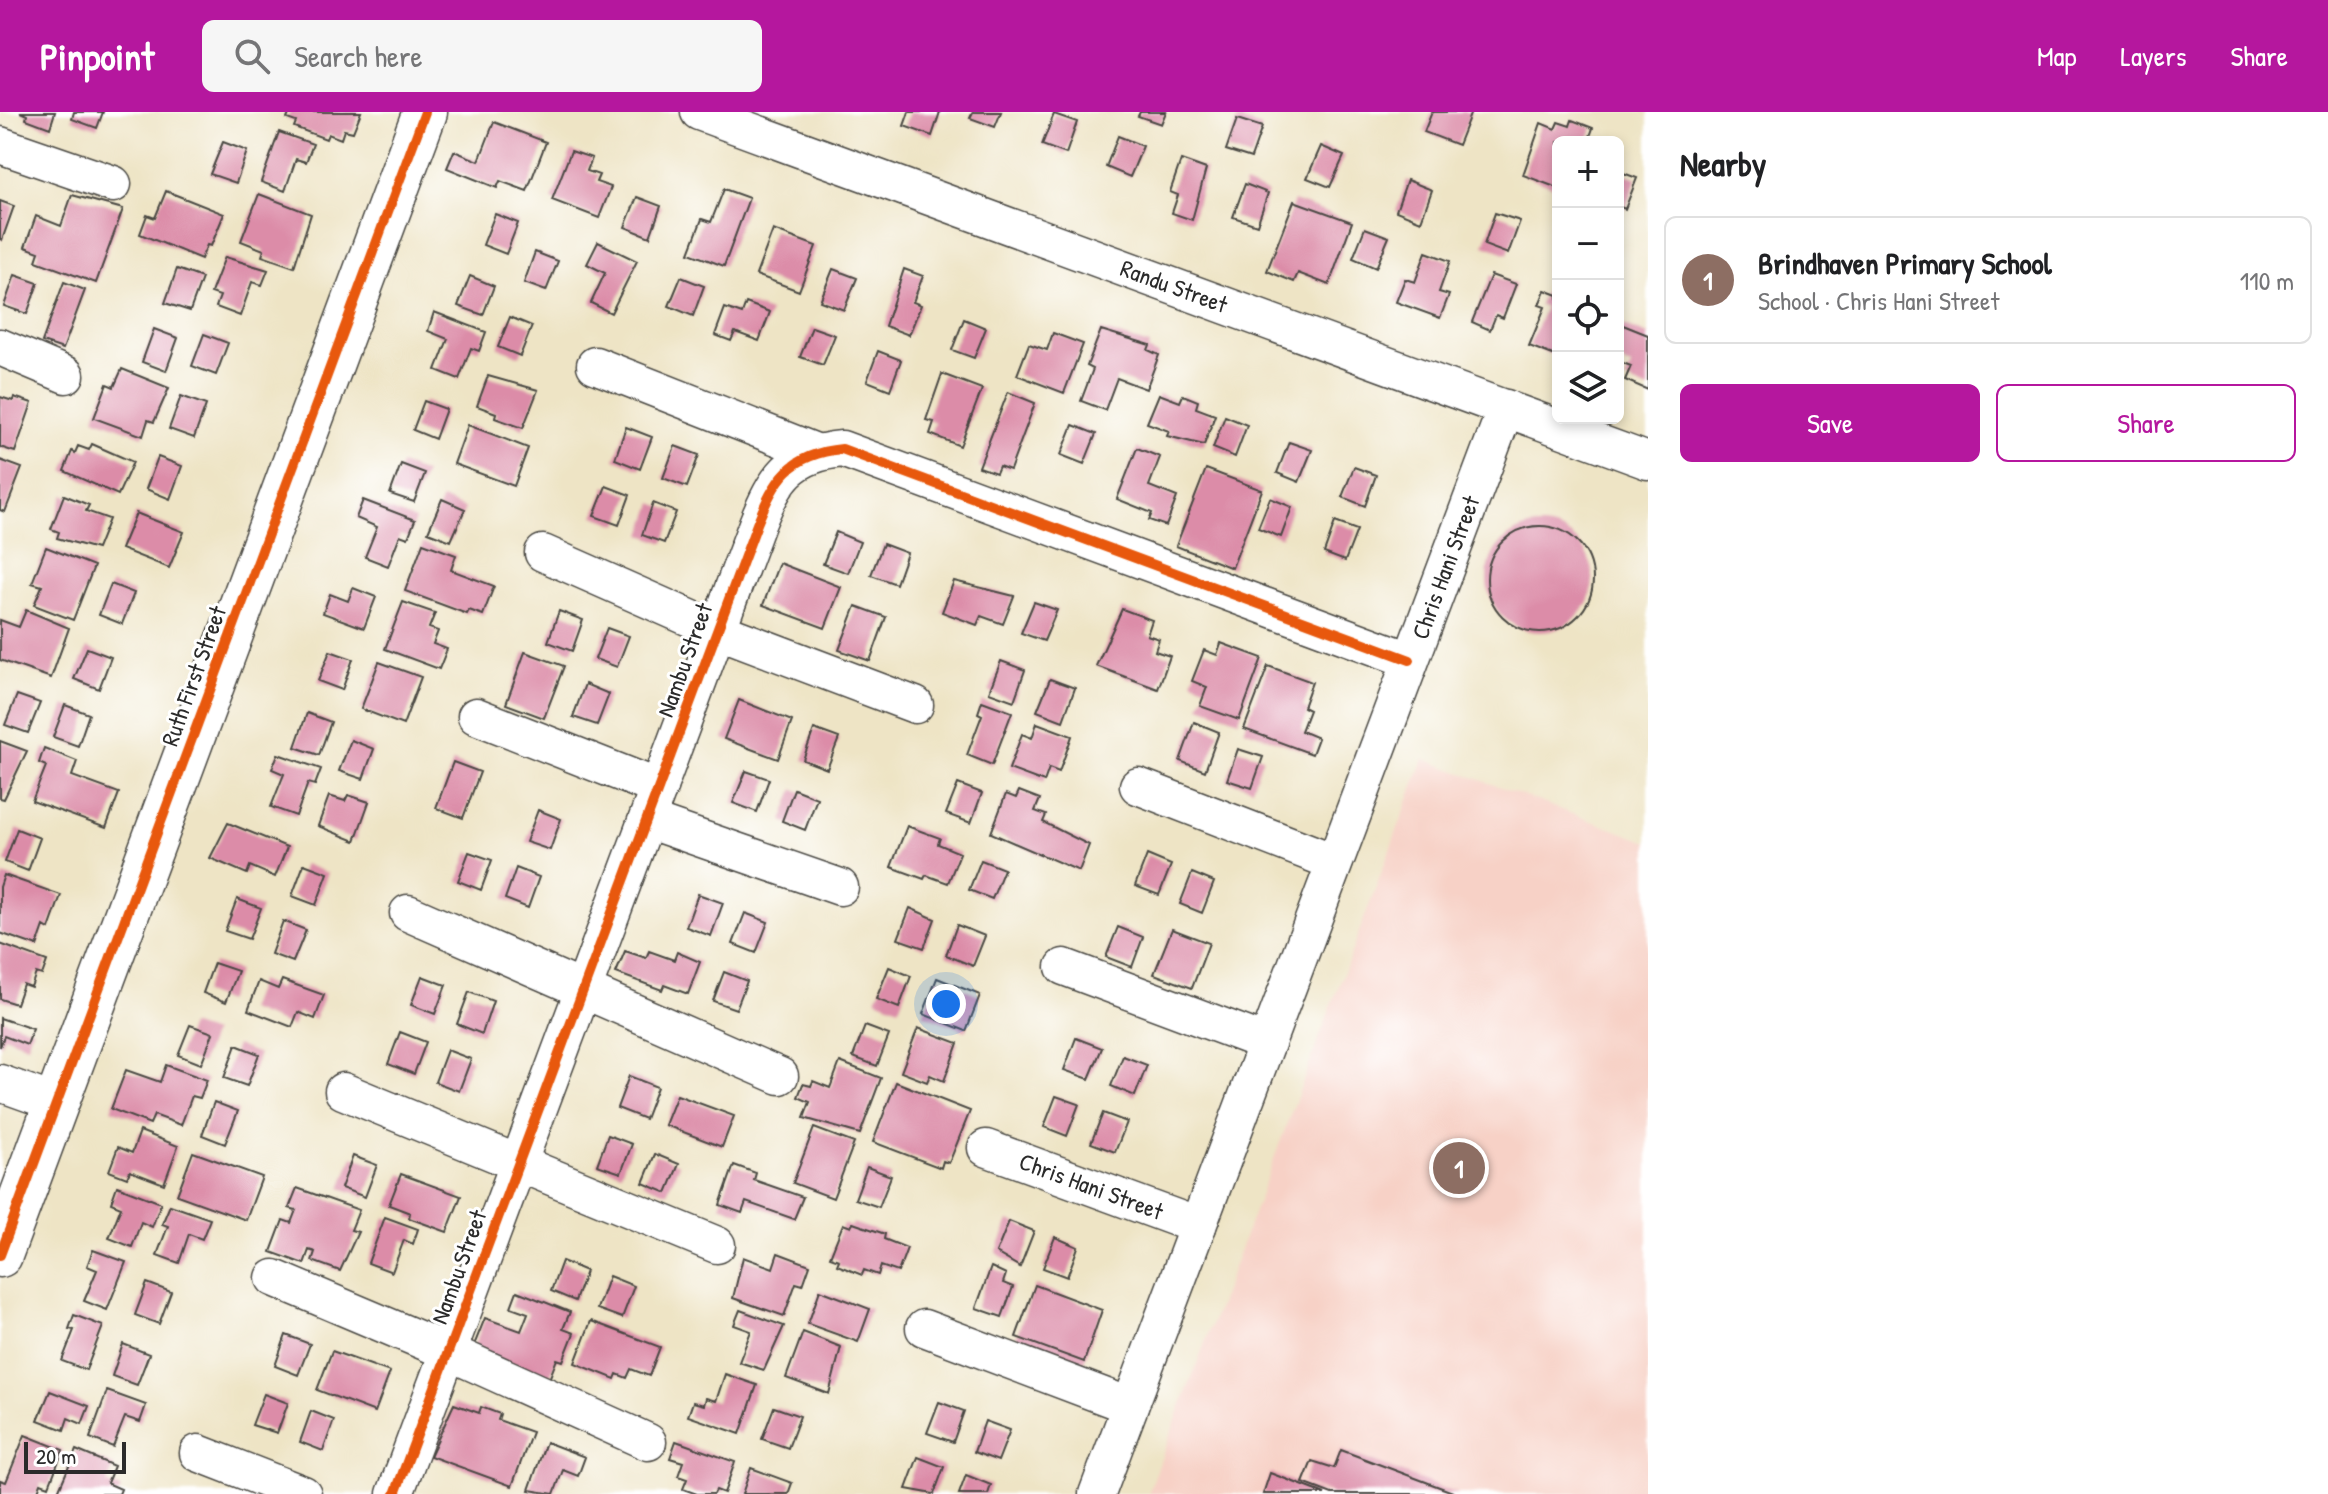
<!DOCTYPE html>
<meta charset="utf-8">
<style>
:root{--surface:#fff;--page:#f6f6f6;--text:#202124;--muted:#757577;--line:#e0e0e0;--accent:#b5179e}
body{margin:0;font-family:"Patrick Hand",sans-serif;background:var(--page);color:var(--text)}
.controls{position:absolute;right:24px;top:24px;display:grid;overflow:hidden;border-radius:12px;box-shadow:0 4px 12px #0003}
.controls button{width:72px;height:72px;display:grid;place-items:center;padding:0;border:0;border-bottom:2px solid var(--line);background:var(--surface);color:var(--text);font:40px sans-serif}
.scale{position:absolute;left:24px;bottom:20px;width:102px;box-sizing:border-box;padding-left:8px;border:4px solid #2b2b2b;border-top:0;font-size:22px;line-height:28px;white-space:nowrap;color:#2b2b2b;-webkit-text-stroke:6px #fff;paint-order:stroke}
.you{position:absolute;left:946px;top:892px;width:28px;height:28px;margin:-20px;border:6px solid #fff;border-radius:50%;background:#1a73e8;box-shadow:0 0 0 12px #1a73e833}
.badge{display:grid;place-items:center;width:52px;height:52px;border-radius:50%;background:var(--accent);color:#fff;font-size:26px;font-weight:700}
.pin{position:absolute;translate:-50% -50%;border:4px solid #fff;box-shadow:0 2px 8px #0006}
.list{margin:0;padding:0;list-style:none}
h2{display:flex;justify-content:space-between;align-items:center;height:104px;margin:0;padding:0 32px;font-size:34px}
h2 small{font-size:26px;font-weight:400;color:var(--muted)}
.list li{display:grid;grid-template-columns:52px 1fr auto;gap:24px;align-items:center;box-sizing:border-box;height:128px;margin:0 16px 16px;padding:0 16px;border:2px solid var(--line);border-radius:12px}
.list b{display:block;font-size:30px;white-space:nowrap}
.list p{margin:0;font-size:26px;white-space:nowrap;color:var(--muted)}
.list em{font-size:26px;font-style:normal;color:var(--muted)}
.actions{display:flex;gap:16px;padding:24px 32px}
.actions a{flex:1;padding:18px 0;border:2px solid var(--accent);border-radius:12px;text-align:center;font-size:28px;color:var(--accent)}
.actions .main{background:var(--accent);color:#fff}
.icon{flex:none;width:44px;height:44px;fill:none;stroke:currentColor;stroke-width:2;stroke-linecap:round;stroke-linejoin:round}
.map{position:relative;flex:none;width:1648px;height:1382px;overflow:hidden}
header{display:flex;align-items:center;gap:48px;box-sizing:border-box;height:112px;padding:0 40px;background:var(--accent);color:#fff}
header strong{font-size:38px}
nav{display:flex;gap:44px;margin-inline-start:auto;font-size:28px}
.search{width:560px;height:72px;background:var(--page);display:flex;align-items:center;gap:20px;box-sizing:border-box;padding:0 28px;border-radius:12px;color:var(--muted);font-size:30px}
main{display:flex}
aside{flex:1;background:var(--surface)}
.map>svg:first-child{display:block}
</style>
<header>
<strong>Pinpoint</strong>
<div class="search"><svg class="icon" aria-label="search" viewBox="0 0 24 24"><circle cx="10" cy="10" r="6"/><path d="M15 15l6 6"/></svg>Search here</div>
<nav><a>Map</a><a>Layers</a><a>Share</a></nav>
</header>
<main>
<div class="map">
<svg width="1648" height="1382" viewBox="0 0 1648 1382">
<rect width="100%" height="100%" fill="#fff"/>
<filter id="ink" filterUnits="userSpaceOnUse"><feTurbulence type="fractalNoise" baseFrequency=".0125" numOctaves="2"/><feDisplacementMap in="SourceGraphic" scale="16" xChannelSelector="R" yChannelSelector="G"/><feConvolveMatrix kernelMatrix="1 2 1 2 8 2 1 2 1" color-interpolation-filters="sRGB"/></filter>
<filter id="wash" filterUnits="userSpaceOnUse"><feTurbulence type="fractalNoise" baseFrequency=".006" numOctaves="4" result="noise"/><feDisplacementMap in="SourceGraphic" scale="32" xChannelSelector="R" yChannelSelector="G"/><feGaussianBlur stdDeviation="1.8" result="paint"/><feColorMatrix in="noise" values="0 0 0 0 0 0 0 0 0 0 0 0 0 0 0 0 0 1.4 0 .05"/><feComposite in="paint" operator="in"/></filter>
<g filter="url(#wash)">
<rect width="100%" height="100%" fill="#eee4c5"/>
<path fill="#f7d1c6" d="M1424,647L1648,730V1382H1148Z"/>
<g id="blocks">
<path fill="#dc8ca8" d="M20,0H55L50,16L26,7L27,3Z
M74,0H103L97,16L72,7Z
M290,0H361L353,20L344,18L341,27L328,22L326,27L294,15L296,10L287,7Z
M909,0H940L932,24L904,14Z
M973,0H1001L995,15L970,6Z
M1140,0H1166L1161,12L1138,4Z
M1432,0H1471L1458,33L1424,20Z
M1054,2L1077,10L1066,42L1042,33Z
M1237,7L1262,15L1251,46L1226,38Z
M1572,8L1593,16L1588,30H1558V76L1523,63L1541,11L1555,17L1558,10L1570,14Z
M494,10L546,30L527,79L500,69L497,76L447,56L454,39L479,49Z
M279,20L313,32L306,50L296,47L285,79L261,70Z
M1118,24L1143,34L1130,65L1106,55Z
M223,30L247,39L236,71L210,62Z
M1321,34L1344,44L1330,75L1307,66Z
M571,39L592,46L587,59L599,63L596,70L611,75L599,106L552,88Z
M1181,48L1206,57L1192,108L1172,101L1178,83L1170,80Z
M1618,59L1637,66L1625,97L1618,94Z
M1407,68L1432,78L1421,109L1396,99Z
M1245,72L1268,81L1257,113L1233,105Z
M724,77L749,86L724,154L689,141L702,107L711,110Z
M166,79L224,102L211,134L207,133L201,147L140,122L147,103L155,106Z
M259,82L311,102L294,155L262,144L264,138L241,129Z
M72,83L123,97L96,171L36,149L39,140L25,135L36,104L61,114Z
M637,85L661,94L650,125L625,115Z
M0,89L14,94L2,128L0,127Z
M1294,89L1352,110L1329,173L1298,161L1294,170L1267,159Z
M1495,101L1520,109L1508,142L1484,133Z
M495,102L518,111L506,142L483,133Z
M1365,116L1389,125L1376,156L1353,146Z
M773,118L816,134L799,179L756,163Z
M598,130L637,149L611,201L591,191L605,161L587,152Z
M535,140L558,149L546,179L524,171Z
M1426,140L1450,149L1439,180L1449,183L1440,206L1396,190L1405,167L1415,170Z
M225,145L268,158L262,173L252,170L240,204L216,195L220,184L211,181Z
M177,157L202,166L190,199L165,191Z
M833,157L857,166L844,198L820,189Z
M904,157L923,164L913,190L921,193L909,223L885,214Z
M15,163L38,171L27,202L4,194Z
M1491,163L1516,172L1503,206L1496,203L1490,218L1472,210Z
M470,164L494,174L483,203L458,194Z
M681,165L704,174L693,204L669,194Z
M64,170L85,178L63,237L42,230Z
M1545,178L1558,183V245L1529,234L1545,195L1539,193Z
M746,191L770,200L759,229L735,220L731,229L715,223L725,196L742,202Z
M434,200L486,220L479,239L471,236L459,267L436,258L448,227L428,219Z
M510,205L532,214L520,244L498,235Z
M964,207L986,216L974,246L952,238Z
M1618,211L1648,223V278L1625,268L1631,254L1618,249Z
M812,215L835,223L823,253L800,245Z
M154,217L178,226L166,259L142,250Z
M1101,218L1150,233L1148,238L1159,243L1146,277L1117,266L1105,298L1081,289L1093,257L1087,254Z
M1053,221L1083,232L1064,281L1017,263L1029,232L1047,238Z
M204,222L228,231L216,263L192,254Z
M878,239L901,248L890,278L867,269Z
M122,257L169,276L154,310L148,308L143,324L94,306L107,272L114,275Z
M942,262L982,277L960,334L930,322L934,310L926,308Z
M488,264L538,278L523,316L495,306L496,301L477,294Z
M1008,280L1035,291L1010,358L999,354L996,361L979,355Z
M1159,282L1180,290L1183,283L1198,289L1196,296L1215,303L1204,333L1167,324L1169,319L1147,311Z
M181,284L206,293L194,326L169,317Z
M0,285L13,289L14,285L32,291L15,340L0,335Z
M424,289L446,297L435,327L413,318Z
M1225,304L1247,313L1235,345L1213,336Z
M468,313L528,336L514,374L454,352Z
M1073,313L1096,322L1084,352L1061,343Z
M626,315L652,325L640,357L615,347Z
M1289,330L1312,338L1299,370L1277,361Z
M92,332L133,350L118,383L64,359L72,339L75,341L78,334L89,338Z
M675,334L699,343L687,375L663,366Z
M1137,336L1160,345L1149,374L1177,385L1166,414L1149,408L1152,401L1117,387Z
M158,345L182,354L170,387L146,377Z
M0,348L22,356L5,400L0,398Z
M401,352L425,361L414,390L390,382Z
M1354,355L1376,363L1365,394L1342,385Z
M1206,357L1262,378L1232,456L1176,434Z
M606,374L630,383L619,413L594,404Z
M64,383L89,393L86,399L109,407L97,437L57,426L59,420L51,417Z
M1270,386L1292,395L1281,425L1258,416Z
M442,387L465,397L451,429L428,420Z
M363,388L415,408L408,426L400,423L388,454L365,445L377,415L356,406Z
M653,391L676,400L664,431L642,423Z
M136,401L184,420L169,456L121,437Z
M1335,410L1357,418L1345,449L1324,441Z
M1487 467a53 53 0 1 1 106 0a53 53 0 1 1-106 0Z
M836,420L860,430L848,461L823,452Z
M423,431L456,443L451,458L494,474L483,503L469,498L467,502L405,479Z
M883,432L907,441L896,472L871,463Z
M46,435L94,454L73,508L34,493L42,474L32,471Z
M779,451L841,475L825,516L763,493Z
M954,469L1014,484L1003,512L981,504L977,513L942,500Z
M111,472L134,481L122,512L99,503Z
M353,476L376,485L364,516L323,501L330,482L348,489Z
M403,490L435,501L429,516L438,519L433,532L447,537L439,557L385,537Z
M1034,490L1057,498L1044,529L1021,521Z
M856,494L886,505L870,549L839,538Z
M1122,497L1152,508L1147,523L1159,527L1155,539L1170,544L1158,577L1096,554Z
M26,498L69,516L51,566L0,548V508L19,515Z
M559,499L583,508L572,539L548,530Z
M607,516L629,524L617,555L595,547Z
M1221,531L1262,546L1239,608L1200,594L1207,575L1192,569L1204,538L1217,543Z
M87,536L111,545L99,577L74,567Z
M330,539L353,547L342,578L318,569Z
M525,540L564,554L544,606L506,592Z
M1001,549L1025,558L1014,589L989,580Z
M379,550L421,565L403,613L361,597Z
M1268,554L1312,570L1303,595L1309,598L1301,619L1318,626L1312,642L1244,617Z
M1050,567L1075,576L1063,609L1037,599Z
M585,572L609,582L597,613L573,605Z
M17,583L40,591L28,621L5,613Z
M739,588L792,609L778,647L724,627Z
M982,589L1012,600L992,653L967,643L982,603L978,601Z
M65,593L89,602L78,634L53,625Z
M307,601L331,610L319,643L295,635Z
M1194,610L1219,620L1205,659L1180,649Z
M1037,611L1072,624L1059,660L1049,656L1044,670L1009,657L1022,622L1032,626Z
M814,617L839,626L827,657L803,648Z
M351,628L374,637L363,667L339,659Z
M0,629L27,639L4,687L0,686Z
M44,636L77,649L72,664L119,681L106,716L32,689L46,654L39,651Z
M1238,637L1263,645L1252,676L1227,668Z
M278,642L321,657L315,673L308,671L296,704L271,695L284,662L272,657Z
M453,650L480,660L463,706L436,696Z
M746,659L769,667L757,700L733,691Z
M958,672L982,681L971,711L946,702Z
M794,677L817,686L805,718L782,709Z
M1019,679L1040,687L1035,699L1046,703L1043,710L1089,733L1079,759L991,721L1006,682L1016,686Z
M348,683L369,690L355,729L318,714L329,684L345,689Z
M538,698L561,707L550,738L526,730Z
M228,711L287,735L275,765L250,754L247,762L210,746Z
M907,714L940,726L938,732L960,741L948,771L926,763L924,767L891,755Z
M17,717L40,726L28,759L5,750Z
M469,740L492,748L481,778L458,769Z
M1147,743L1171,753L1159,783L1135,774Z
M981,748L1004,757L992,787L969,778Z
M304,752L328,761L316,793L292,784Z
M516,756L539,765L528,796L505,787Z
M1192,761L1214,770L1202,801L1180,792Z
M4,763L61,783L49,817L44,814L37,834L0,821V775Z
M698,782L723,791L711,824L686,815Z
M237,787L261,796L249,827L225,819Z
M910,796L935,807L924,836L898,827Z
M745,801L768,810L756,841L733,832Z
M283,809L306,818L293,850L271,842Z
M957,813L985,824L973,854L946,843Z
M1118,815L1143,825L1132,855L1106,845Z
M1172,817L1209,831L1192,876L1154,862Z
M0,832L47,849L42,863L36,861L31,875L23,872L16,892L0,887Z
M625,839L646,846L649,839L674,848L677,840L700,850L688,882L664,873L662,878L616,861Z
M214,851L238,859L226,890L203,881Z
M889,855L911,864L899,896L876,887Z
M724,860L747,869L736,897L713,889Z
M422,864L446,873L435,902L411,893Z
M937,866L980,883L966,919L923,902Z
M282,868L324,883L315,907L298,900L292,915L248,898L259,869L278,877Z
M469,880L493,889L482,922L457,912Z
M0,906L33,917L27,933L4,924L0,935Z
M190,913L213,921L201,952L178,943Z
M865,914L889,923L877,954L853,945Z
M918,916L958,931L944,969L930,963L927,970L901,960Z
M400,920L426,930L414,962L388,952Z
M1076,926L1102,936L1089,967L1064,958Z
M236,933L259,942L247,974L224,966Z
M447,938L471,947L459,979L435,970Z
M1123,944L1147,953L1135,984L1111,974Z
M840,950L881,966L860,1022L804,1006L810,990L798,985L803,972L811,974L813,969L830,976Z
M166,953L207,968L200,986L192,984L181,1013L154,1003L150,1012L111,997L126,958L160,970Z
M629,964L657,975L645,1007L617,996Z
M896,970L970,999L949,1051L943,1049L941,1056L873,1030Z
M677,983L734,1004L722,1035L665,1013Z
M1056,984L1079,992L1067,1024L1044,1015Z
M214,990L238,999L225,1032L202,1023Z
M1103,1001L1127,1010L1115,1040L1091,1031Z
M814,1016L854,1031L833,1086L793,1071Z
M140,1019L178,1034L164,1072L130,1059L127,1066L109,1059L118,1035L132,1041Z
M608,1023L632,1032L621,1061L597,1053Z
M193,1040L262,1065L246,1108L177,1083Z
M655,1042L679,1052L667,1081L643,1071Z
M353,1044L377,1053L365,1085L341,1076Z
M734,1053L756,1061L754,1068L803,1085L794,1107L746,1090L742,1101L720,1093Z
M867,1055L891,1064L879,1095L855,1087Z
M401,1062L461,1084L447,1120L409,1106L410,1101L389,1093Z
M117,1074L161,1091L152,1115L141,1110L132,1135L109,1126L121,1095L111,1091Z
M297,1076L359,1098L351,1118L358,1120L340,1159L312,1149L315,1140L309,1138L304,1152L271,1140L283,1108L291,1111L296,1098L289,1096Z
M170,1093L210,1107L202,1127L189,1122L179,1151L157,1143L168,1114L162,1112Z
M385,1105L418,1117L413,1132L404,1128L392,1160L368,1151Z
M1009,1109L1034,1119L1020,1155L996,1141Z
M853,1111L885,1122L884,1127L907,1136L898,1160L881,1154L878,1163L864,1158L862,1163L837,1153L839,1148L830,1145L843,1112L851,1115Z
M1055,1125L1078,1135L1067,1165L1043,1156Z
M93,1138L126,1150L107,1198L84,1189L97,1158L87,1154Z
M778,1141L810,1153L803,1173L796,1171L784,1204L733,1186L743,1145L773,1156Z
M562,1149L586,1159L575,1189L551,1179Z
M991,1155L1006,1162L1003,1171L1013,1175L1002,1205L976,1196Z
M609,1164L634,1174L622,1206L597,1197Z
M147,1171L171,1180L159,1212L135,1203Z
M1035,1173L1102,1198L1084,1250L1016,1225Z
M820,1178L870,1197L858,1230L808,1212Z
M517,1179L570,1200L563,1217L574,1221L563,1249L557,1247L548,1270L471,1241L485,1206L521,1219L528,1201L511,1195Z
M740,1198L784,1214L764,1258L739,1250L751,1219L734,1213Z
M74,1203L103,1214L86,1258L62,1249L74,1218L69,1217Z
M591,1209L660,1235L649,1264L631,1257L627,1266L617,1262L615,1267L575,1251Z
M803,1220L841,1235L829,1282L786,1266Z
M286,1223L310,1232L298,1263L275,1254Z
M123,1232L149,1242L137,1273L112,1264Z
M332,1239L390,1260L375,1300L317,1278Z
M725,1262L757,1273L740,1322L688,1304L693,1290L704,1293L706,1286L716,1289Z
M50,1279L89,1294L82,1312L68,1306L64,1318L38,1308Z
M107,1279L146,1293L140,1310L125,1305L113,1335L90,1326Z
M264,1282L288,1291L277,1321L252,1313Z
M939,1290L964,1299L953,1330L927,1321Z
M454,1292L479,1301L481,1295L500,1302L498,1308L532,1320L512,1374L430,1344Z
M774,1295L800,1304L788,1336L762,1327Z
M311,1299L334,1308L323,1339L300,1330Z
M985,1309L1010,1318L998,1349L974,1340Z
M25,1323L63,1338L49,1374L41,1371L37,1382H0V1368L6,1370Z
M676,1329L735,1350L724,1381L716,1378L714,1382H697L683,1377L687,1367L678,1364L683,1350L670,1346Z
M546,1330L585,1345L578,1364L563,1358L554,1382L529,1378Z
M76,1338L114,1354L107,1371L121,1377L119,1382H57Z
M1341,1338L1458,1382H1332L1303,1371L1312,1349L1334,1356Z
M918,1345L944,1355L934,1382L906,1377Z
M751,1356L792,1371L788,1382H742Z
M1270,1361L1325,1382H1263Z
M966,1363L991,1373L988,1382H959Z"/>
</g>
</g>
<g filter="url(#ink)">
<use href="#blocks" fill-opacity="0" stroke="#484742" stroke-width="2"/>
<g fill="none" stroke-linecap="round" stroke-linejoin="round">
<g stroke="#484742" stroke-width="39">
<g id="minor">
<path id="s1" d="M699,0L1648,349"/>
<path d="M0,33L113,72"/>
<path d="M0,235L66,263"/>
<path d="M595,253L813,339"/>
<path d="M543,441L717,518L915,593"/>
<path d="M476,604L659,676"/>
<path d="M1138,674L1334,750"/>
<path d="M647,708L840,775"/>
<path d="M408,801L780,964"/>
<path d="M1064,855L1267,931"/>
<path d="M0,971L56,991"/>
<path d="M343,979L717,1133"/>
<path id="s2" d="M986,1036L1198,1114"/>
<path d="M274,1166L449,1240L648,1330"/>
<path d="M924,1216L1130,1294"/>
<path d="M198,1341L303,1382"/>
<path d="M395,1382L757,412C775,367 790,342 842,337L1410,548"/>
<path id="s3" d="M1097,1382L1506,296"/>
</g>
</g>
<g stroke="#484742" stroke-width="47">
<path id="tertiary" d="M0,1143L425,0"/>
</g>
<use href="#minor" stroke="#fff" stroke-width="36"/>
<use href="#tertiary" stroke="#fff" stroke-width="44"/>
<g stroke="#fff" stroke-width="15">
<path id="cycleway" d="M0,1143L425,0
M395,1382L757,412C775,367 790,342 842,337L1410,548"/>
</g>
<use href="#cycleway" stroke="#e8590c" stroke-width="10"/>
</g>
</g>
<g text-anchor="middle" stroke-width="6" stroke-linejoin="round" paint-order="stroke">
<g font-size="24" fill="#2b2b2b" stroke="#fff">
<text dy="8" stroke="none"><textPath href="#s1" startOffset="506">Randu Street</textPath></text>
<text dy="8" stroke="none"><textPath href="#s3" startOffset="990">Chris Hani Street</textPath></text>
<text transform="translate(685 548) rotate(-70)" y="8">Nambu Street</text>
<text transform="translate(194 564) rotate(-70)" y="8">Ruth First Street</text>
<text dy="8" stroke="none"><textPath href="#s2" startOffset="112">Chris Hani Street</textPath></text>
<text transform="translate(459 1155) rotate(-70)" y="8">Nambu Street</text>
</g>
</g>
</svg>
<div class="controls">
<button>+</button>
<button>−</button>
<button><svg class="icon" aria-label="locate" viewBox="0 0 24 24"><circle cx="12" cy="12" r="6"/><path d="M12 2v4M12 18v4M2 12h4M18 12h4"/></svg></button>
<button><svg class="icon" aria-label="layers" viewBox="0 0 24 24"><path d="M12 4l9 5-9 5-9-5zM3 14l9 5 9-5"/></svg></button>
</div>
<div class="scale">20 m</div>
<div class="you"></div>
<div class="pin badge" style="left:1459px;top:1056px;background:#8d6e63">1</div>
</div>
<aside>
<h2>Nearby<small></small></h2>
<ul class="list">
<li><span class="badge" style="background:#8d6e63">1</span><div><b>Brindhaven Primary School</b><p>School · Chris Hani Street</p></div><em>110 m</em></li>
</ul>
<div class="actions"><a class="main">Save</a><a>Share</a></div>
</aside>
</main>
